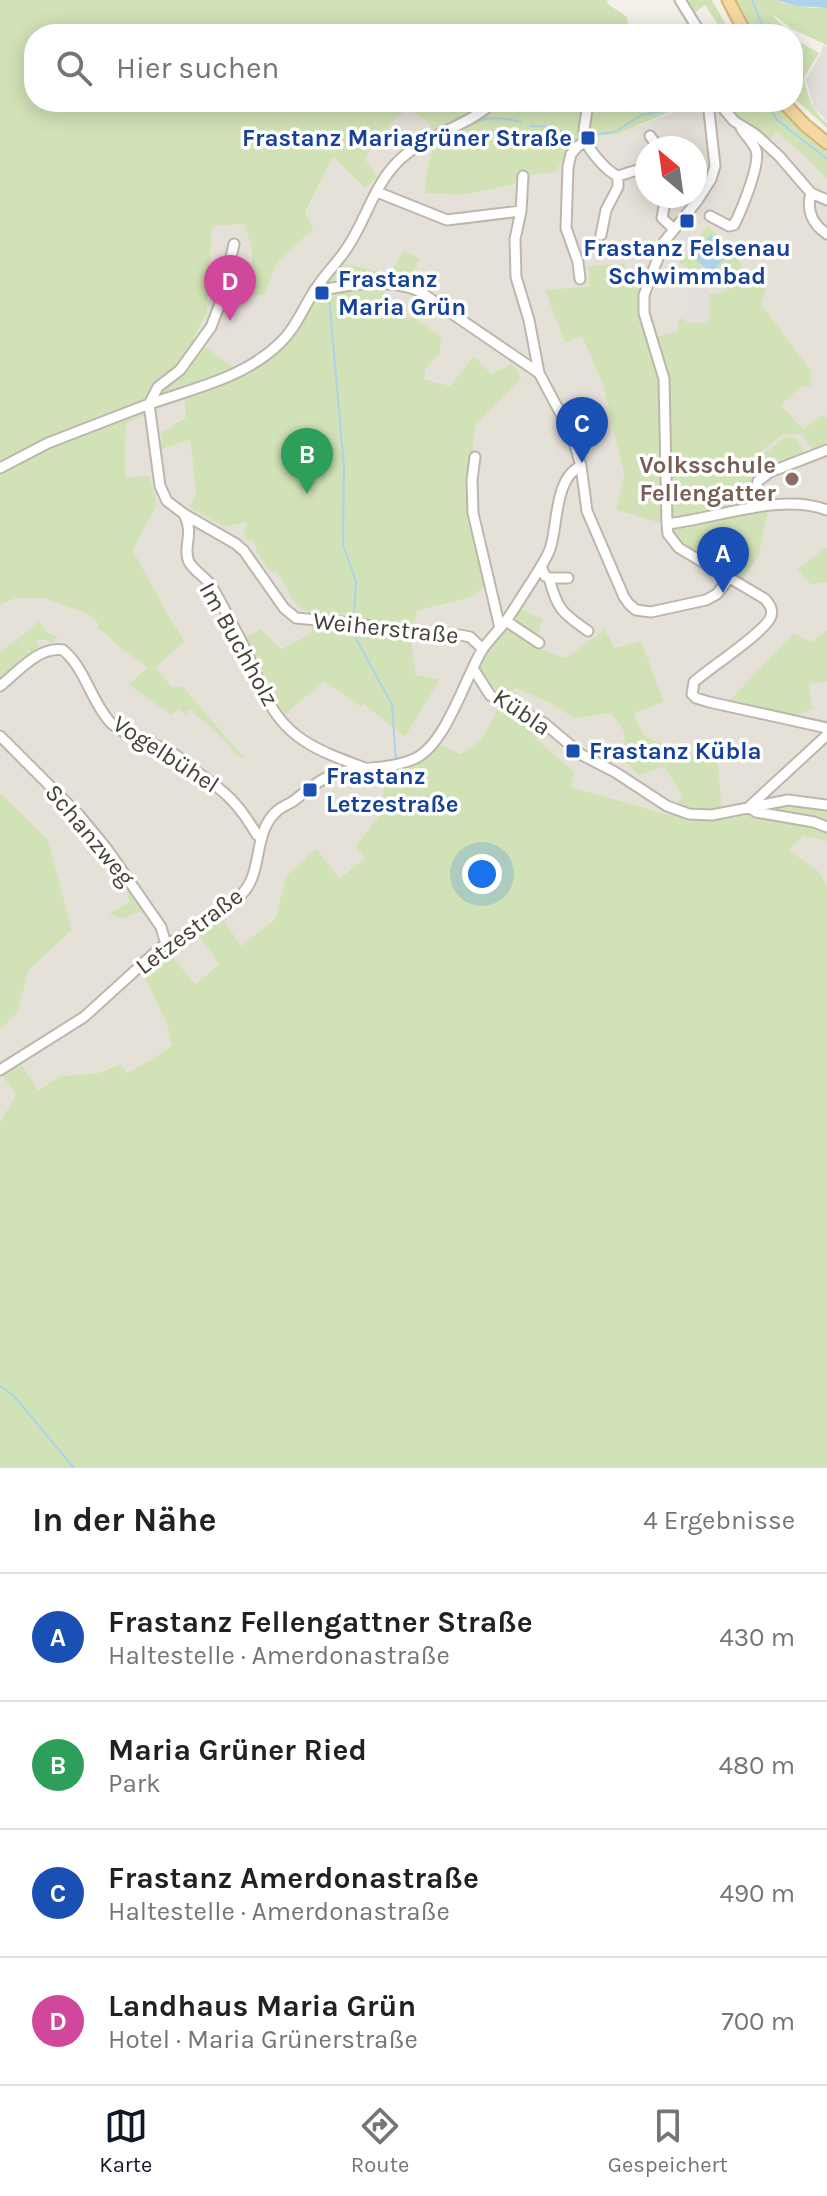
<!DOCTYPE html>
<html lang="de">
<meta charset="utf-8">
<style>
:root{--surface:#fff;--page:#f6f6f6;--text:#202124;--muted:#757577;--line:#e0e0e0;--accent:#111827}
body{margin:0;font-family:Karla,sans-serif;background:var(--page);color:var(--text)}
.compass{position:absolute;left:635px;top:136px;width:72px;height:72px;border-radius:50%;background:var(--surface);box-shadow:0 4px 20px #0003;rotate:331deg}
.you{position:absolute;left:482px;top:874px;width:28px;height:28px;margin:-20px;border:6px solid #fff;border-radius:50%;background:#1a73e8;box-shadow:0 0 0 12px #1a73e833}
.badge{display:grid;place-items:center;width:52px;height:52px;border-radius:50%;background:var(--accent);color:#fff;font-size:26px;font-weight:700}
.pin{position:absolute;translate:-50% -66px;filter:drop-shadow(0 2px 4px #0008)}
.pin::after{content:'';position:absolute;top:42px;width:28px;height:24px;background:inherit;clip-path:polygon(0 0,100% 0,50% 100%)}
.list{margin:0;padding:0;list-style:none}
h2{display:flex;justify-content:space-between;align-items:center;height:104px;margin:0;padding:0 32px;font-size:34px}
h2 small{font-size:26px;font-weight:400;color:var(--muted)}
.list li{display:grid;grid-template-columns:52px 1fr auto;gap:24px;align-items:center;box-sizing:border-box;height:128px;padding:0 32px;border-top:2px solid var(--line)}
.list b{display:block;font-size:30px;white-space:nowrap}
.list p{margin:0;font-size:26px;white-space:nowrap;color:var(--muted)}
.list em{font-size:26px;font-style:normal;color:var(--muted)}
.icon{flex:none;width:44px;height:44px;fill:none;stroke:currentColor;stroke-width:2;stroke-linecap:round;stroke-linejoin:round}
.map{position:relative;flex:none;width:827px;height:1468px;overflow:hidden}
.search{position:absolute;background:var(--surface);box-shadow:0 4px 20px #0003;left:24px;right:24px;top:24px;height:88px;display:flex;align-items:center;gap:20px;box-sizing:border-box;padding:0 28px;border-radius:32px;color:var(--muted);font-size:30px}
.sheet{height:616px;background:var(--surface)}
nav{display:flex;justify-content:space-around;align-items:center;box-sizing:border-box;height:112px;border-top:2px solid var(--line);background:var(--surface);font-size:22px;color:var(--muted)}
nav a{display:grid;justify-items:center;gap:4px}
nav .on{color:var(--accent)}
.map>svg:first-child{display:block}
</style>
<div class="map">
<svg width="827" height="1468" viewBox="0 0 827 1468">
<rect width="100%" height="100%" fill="#f3efe9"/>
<path fill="#e6e1d8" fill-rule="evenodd" d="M700,102H727L725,105L769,139L775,131L799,151L827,179V418L824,415L803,429L781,405L801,387L688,310L679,331L656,338L591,286L546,290L565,342L582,336L603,386L624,474L664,524L768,511L750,513L749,505L753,457L783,435L801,434L814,452L827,445V547L798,569L811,585L827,582V630L811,642L808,684L827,682V810L808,805L777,807L723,820L676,755V746L650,741L639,730L615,648L606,630L566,658L536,647L516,688L550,703L575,719L611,713L624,732L664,767L682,795L670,815L571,787L573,772L535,738L501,704L480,741L459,754L438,743L387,770L380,814L356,846L365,858L338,878L316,848L286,876L275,919L241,947L198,934L219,964L194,984L142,969L166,1022L172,1044L155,1057L127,1073L119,1064L98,1073L60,1076L37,1090L21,1061L17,1095L0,1122V1030L18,1012L29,970L72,930L0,793V605L16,598H43L88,614L120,648L147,667L130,685L155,667L185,640L167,613L133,550L157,505L125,478L126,424L184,398L186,417L172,424V428L162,439L156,441L157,451L190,440L196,493L255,521L316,610L311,633L280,649L247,637L327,678L374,711L405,737L439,679L416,676L412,647L417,611L473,597L488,583L467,520L475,426L522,378L511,363L491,374L450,386L424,379L385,323L382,292L420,258L403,250L390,274L310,304L286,344L248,371L230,365L193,338L207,313L212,226L244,224L251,247L254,294L265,295L277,262L314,229L305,214L333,157L364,189L365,159L383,132L408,106L427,122L436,136L426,174L425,192L465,195L513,185L574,145L597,136L618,134ZM647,148H695V196H647Z
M803,836L827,841V885L817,871L789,850Z"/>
<path fill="#e2deda" d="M824,44L827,47V121L814,108L806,80L821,53Z"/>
<path fill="#d1e3b6" d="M0,0H607L608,4L627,17L629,34H34V102H664L669,112L618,134L597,136L574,144L555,172L524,176L513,185L464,195L425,193L426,174L436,136L427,122L408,107L383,132L365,159L377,177L365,189L333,157L305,213L314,229L277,262L265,295H254L251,247L244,224L212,226L207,313L193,338L230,365L248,371L286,344L328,277L344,264L390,274L403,250L420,258L410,278L383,292L393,319L413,317L441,337L440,353L426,368L424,379L450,386L474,356L491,374L512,363L522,378L475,426L467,520L488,583L473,597L417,611L412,647L416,675L440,679L405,737L364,704L360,706L324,681L284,715L246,637L261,629L281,649L311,633L312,624L315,616C289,606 291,590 276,571L271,572L257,553L254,540L248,541L243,532L248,522L224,527L189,507L196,493L190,440L156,451V441L162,439L161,432L171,428L172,425L186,417L184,398L126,424L125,477L149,476L157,505L133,550L167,613L185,641L155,668L172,687L182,686L245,759L235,754L223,738L189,709L185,715L179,709L171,715L129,685L147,667L120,648L106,634L97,628L98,624L88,614L43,598H16L0,605Z
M686,0H712L731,34H727L724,28L721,29L705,5L693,14Z
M733,0H776L783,3L812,8H827V45L792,29L774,15L773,16L786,29L795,34L794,39L819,53L805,76L804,80C809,98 812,111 827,123V128L793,97V34H751Z
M727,102H774L810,138L827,150V179L799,151L776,132L769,140L741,121L725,105Z
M708,226L726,243L729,241L741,253L740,262L744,273L767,286L761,304L811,371L810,386L801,387L781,405L803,429L825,414L827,418V445L814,452L801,434L783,435L754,457L749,505L750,512L768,510L759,555L737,587L683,554L664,524L616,510L624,474L603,386L582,336L565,343L545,290L590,286L588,266L625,263L624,279L652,282L646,308L656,337L678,331V322L688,310V299L730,290L721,285H704L679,262L702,237L700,235Z
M793,437L799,442L805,454L767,471L759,459L761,456L784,438Z
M827,547V582L811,585L797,569Z
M520,609L542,619L536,647L566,658L605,629L615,648L641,641L664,702L634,713C642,740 649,741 676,746V755H717L723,820L777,807L808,805L827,810V841L803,836L789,850L818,871L827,885V1468H0V1122L16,1095L0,1072L20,1061L38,1090L60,1076L98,1073L120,1064L127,1073L155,1057L172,1045L166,1022L141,969L165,948L195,984L219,964L197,933L221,916L241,946L275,919L286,876L316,848L339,878L365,858L355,847L380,814L387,770L438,743L460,754L480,741L501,703L543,726L535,738L574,772L571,787L670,815L682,795L664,767L639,775L625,761L624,732L611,713L575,719L550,703L516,688L501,697L478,667Z
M39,621L47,632L58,637L51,643L46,640H36L38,647L32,654L19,638Z
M827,630V682L809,684L812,709L794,716L729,701L794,633L811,642Z
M18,638L33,657L4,680L0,676V652Z
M0,793L48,840L72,930L29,970L18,1012L0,1030Z
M127,891L134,892L140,900L144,913L138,912L123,919L109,914L129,902Z"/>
<path fill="#e2dfdd" d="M686,223L693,227L692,235L690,242L677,259L666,250Z
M694,290H709V323H688L681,316L687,309V291Z"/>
<path fill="#acd3e9" d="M776,0H827V8L797,6Z
M711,235L730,253L711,273L692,256Z"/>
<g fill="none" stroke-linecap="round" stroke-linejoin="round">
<path stroke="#acd3e9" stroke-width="2" d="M752,0L766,34
M767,102L777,120L827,159
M530,126C548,126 559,127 574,139H579
M590,135L615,132L641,115L703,104
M446,137C477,120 486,113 521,122
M329,297L344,467L343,545L356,581L354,615
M351,629L392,705L396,761
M0,1386L14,1396L74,1468"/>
<g stroke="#bdb6ac" stroke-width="13">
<path id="minor" d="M680,0L701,34
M586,102C589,114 583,124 584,135C585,147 607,172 618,176L647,167
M708,102L715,166L711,179L697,201L664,242L644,295V313L664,379L667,524L668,534L679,548L765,599C769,604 773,608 771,616C768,630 708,669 694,682L692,694L696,698L709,702L827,728
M718,102L734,121L755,134L779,156L811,193L827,200
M650,136L659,148
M523,176L521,211L515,239L516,277L529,320L539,373
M377,192L447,220L521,211
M811,193C806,210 812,224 827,234
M666,196L662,218L674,229
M710,216L729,226L734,225C741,211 761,164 756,150C753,142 745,135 741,128
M601,235L606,210L618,187V176
M580,279L578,262L566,228L568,167L571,154L578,146L586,142
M315,289C331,290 345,285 361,284C379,282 402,284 419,291L539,373L572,435L581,466L587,511L624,597L629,604L636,610L651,612L706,600L717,594L729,578
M149,404C195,388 244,378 280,343C297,327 304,305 317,287C326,273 338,262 347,248C364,223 372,192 392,168C418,136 464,129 494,102
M149,404L158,387L180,370L211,327L221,301L234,244
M475,457L472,480L473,513L500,628
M0,468L48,443L149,404L160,486L167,501L184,514L236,544L244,551L284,608L296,618L358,624L434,636L460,635L470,637L483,649
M753,508L758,481L770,472L827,450
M184,514C195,535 182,547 189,562C194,571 204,576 210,584C220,599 228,617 237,633C248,653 255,673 265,694C285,740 322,752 365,768
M667,524C714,519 782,492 827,510
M541,566L545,576L549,578C557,609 562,613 588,631
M549,578H568
M506,621L539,643
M474,670L490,695L496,699L544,723L582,755L615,772L667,806L689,814L712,815L788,800L827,805
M0,686C18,672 39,646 63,650C86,669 91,702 111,723C126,737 149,741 167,750C179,755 187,765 197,772C226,792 239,804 257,835L262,838
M0,736L79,815L107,849L161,927L166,944
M750,806L827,735
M749,807L756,812L814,822L827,827
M0,1070L84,1017L160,948L202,926L242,894C264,871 252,833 277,811C281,807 287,805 292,802C307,791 320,778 338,773C364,766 391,770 416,758C446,743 465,679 482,650C489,640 498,631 505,622C515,609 523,594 532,581C538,571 546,560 550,549C558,526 554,478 581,466"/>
</g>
<g stroke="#d8b472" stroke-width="15">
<path id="major" d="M728,0L746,34
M783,102L805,125L827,143"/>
</g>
<use href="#minor" stroke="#fff" stroke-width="9"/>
<use href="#major" stroke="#f4d8a1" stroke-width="11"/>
</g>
<g fill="#1a4fb4" stroke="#fff" stroke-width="3">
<rect x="580" y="130" width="16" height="16" rx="4"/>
<rect x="679" y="213" width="16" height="16" rx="4"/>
<rect x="314" y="285" width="16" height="16" rx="4"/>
<rect x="565" y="743" width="16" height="16" rx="4"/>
<rect x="302" y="782" width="16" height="16" rx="4"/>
</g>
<circle fill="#8d6e63" stroke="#fff" stroke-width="3" cx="792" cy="479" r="8"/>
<g text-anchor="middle" stroke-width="7" stroke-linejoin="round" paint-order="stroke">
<g font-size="24" font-weight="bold" fill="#164399" stroke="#fff" text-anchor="start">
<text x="572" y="146" text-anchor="end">Frastanz Mariagrüner Straße</text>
<text x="687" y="256" text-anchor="middle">Frastanz Felsenau<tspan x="687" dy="28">Schwimmbad</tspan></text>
<text x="338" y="287">Frastanz<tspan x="338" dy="28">Maria Grün</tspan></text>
<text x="589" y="759">Frastanz Kübla</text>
<text x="326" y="784">Frastanz<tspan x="326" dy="28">Letzestraße</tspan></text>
</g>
<g font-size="24" font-weight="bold" fill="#785e54" stroke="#fff" text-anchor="end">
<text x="776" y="473">Volksschule<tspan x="776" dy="28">Fellengatter</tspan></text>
</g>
<g font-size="24" fill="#464038" stroke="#fff">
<text transform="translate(386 628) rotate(6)" y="8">Weiherstraße</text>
<text transform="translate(239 644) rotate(61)" y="8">Im Buchholz</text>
<text transform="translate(522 712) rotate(34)" y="8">Kübla</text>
<text transform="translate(166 754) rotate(33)" y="8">Vogelbühel</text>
<text transform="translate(90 835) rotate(50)" y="8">Schanzweg</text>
<text transform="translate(189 931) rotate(-37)" y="8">Letzestraße</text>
</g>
</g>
</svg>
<svg class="compass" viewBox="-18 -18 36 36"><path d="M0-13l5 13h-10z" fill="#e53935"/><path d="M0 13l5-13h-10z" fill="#757577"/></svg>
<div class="you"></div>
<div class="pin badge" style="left:723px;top:593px;background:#1a4fb4">A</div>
<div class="pin badge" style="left:307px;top:494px;background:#2e9e5b">B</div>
<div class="pin badge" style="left:582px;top:463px;background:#1a4fb4">C</div>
<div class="pin badge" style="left:230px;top:321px;background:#d1479c">D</div>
<div class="search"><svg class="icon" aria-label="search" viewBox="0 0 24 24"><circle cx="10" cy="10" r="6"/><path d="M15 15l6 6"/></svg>Hier suchen</div>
</div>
<section class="sheet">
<h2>In der Nähe<small>4 Ergebnisse</small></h2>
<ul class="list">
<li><span class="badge" style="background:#1a4fb4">A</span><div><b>Frastanz Fellengattner Straße</b><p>Haltestelle · Amerdonastraße</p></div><em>430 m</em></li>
<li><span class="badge" style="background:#2e9e5b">B</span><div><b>Maria Grüner Ried</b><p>Park</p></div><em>480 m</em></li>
<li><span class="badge" style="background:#1a4fb4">C</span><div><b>Frastanz Amerdonastraße</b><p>Haltestelle · Amerdonastraße</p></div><em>490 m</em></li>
<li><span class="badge" style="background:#d1479c">D</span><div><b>Landhaus Maria Grün</b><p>Hotel · Maria Grünerstraße</p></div><em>700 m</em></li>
</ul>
</section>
<nav>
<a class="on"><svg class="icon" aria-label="map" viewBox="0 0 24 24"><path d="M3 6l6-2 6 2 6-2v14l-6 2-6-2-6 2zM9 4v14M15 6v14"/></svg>Karte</a>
<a><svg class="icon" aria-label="directions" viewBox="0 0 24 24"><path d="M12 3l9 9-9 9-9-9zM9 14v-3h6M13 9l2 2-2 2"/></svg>Route</a>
<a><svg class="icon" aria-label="saved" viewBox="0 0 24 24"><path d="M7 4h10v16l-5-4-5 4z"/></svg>Gespeichert</a>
</nav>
